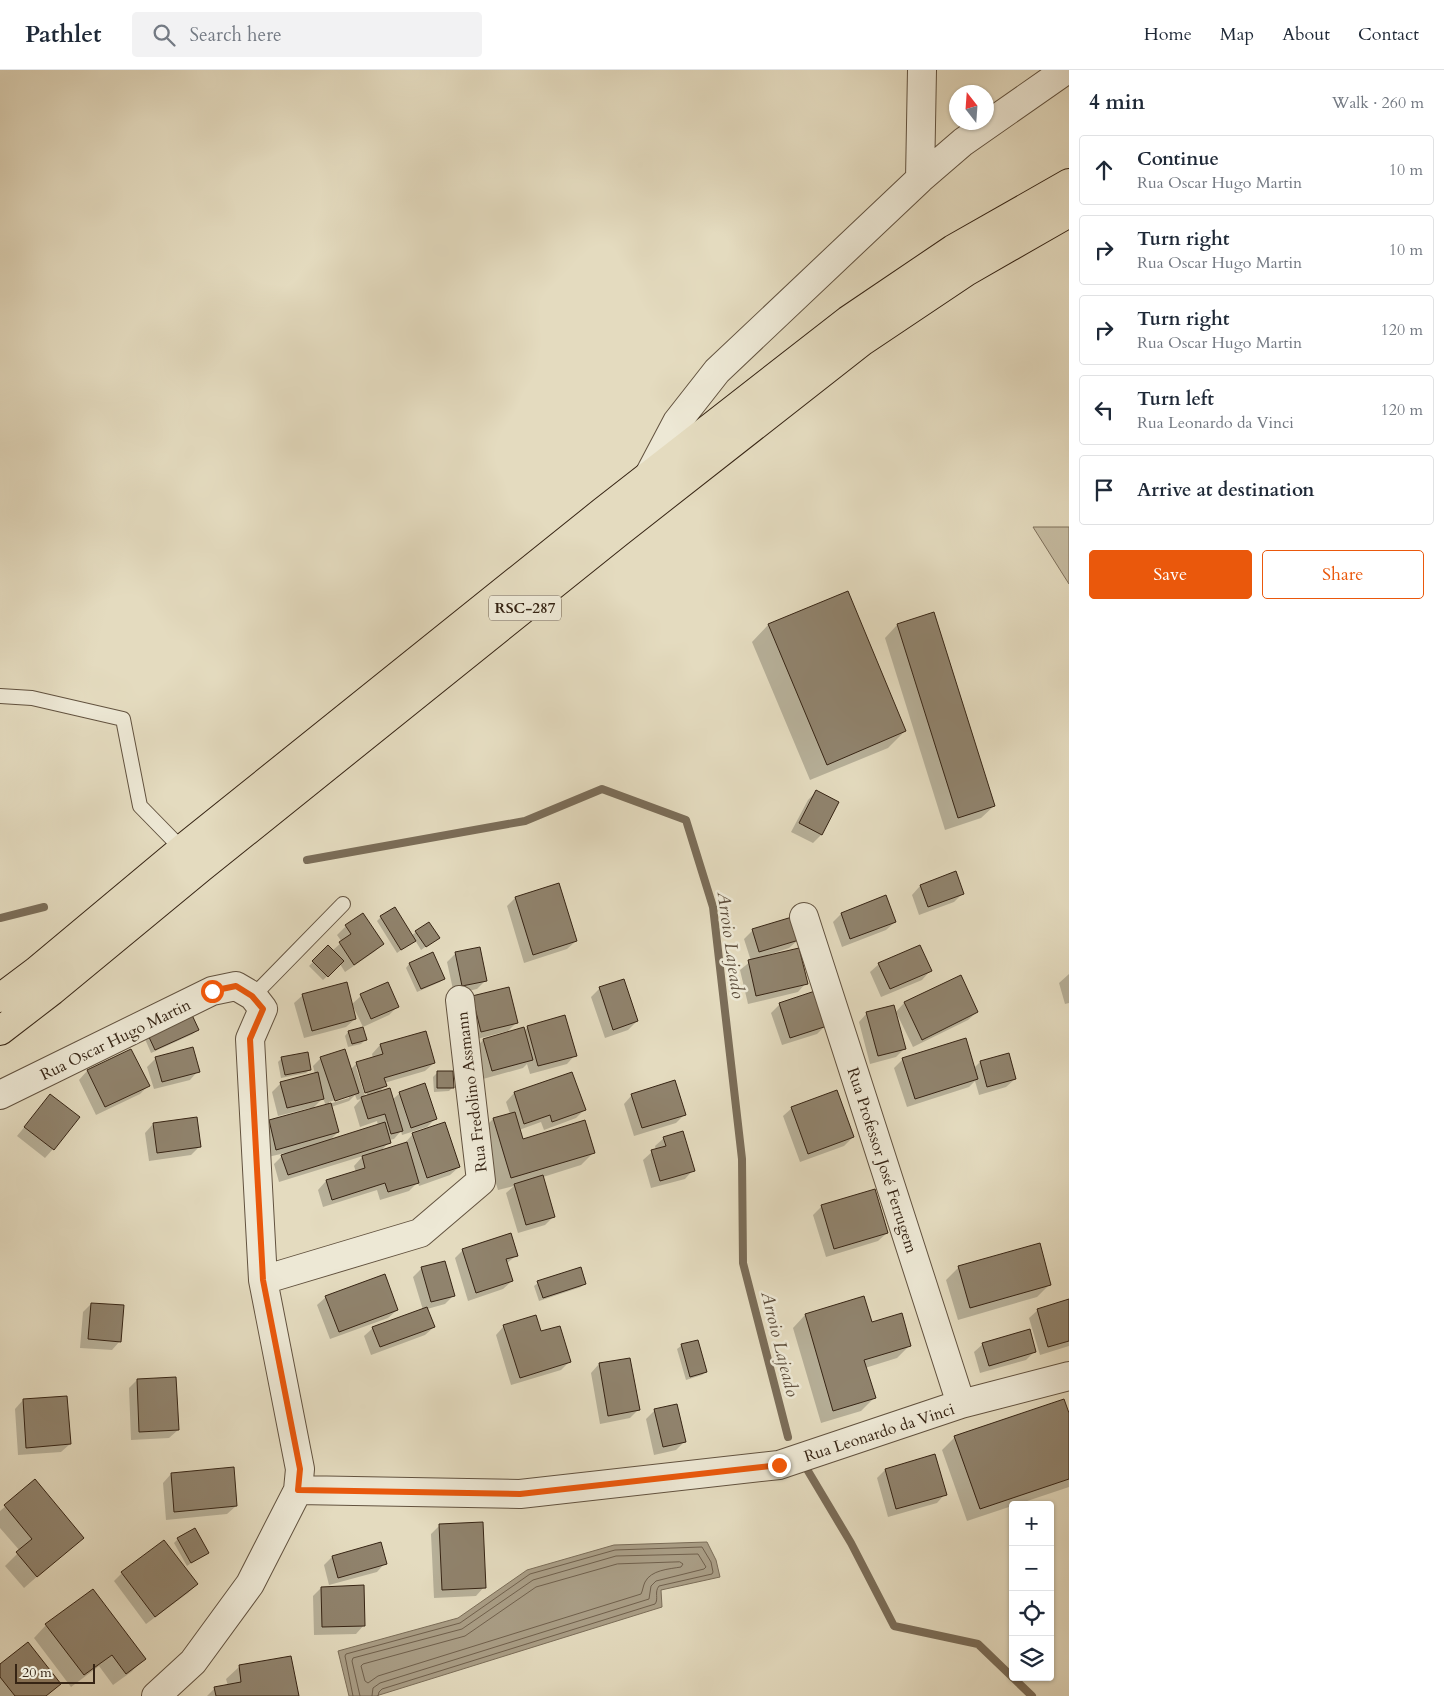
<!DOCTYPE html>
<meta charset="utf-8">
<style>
:root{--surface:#fff;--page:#f2f2f3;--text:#1f2937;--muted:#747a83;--line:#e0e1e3;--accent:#ea580c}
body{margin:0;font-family:Cardo,serif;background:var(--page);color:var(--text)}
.controls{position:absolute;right:15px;bottom:15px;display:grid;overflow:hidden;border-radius:5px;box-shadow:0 1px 4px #0004}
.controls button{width:45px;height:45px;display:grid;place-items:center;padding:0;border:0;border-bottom:1px solid var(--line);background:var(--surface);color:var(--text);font:25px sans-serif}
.compass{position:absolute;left:949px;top:15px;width:45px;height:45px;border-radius:50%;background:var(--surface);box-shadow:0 1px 4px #0004;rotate:343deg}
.scale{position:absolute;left:15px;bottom:12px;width:80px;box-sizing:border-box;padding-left:5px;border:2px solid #362414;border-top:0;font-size:14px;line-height:18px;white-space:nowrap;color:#362414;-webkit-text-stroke:4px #ede8d5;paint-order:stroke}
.stop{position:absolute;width:15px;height:15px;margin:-11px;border:4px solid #ea580c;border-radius:50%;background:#fff}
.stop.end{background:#ea580c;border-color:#fff;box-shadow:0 1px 5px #0008}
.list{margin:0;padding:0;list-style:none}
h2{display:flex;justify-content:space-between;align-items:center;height:65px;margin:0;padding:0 20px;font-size:21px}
h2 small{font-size:16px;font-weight:400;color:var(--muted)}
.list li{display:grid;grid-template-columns:32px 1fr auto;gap:15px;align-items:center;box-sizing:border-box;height:70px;margin:0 10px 10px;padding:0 10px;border:1px solid var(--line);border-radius:5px}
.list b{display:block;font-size:19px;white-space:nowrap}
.list p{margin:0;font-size:16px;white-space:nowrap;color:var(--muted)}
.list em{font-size:16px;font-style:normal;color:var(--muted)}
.actions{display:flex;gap:10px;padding:15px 20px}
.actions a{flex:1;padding:11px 0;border:1px solid var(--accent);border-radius:5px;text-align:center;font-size:18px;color:var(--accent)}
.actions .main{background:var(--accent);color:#fff}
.icon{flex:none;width:28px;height:28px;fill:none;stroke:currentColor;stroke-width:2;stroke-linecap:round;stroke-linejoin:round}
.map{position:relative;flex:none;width:1069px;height:1626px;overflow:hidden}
header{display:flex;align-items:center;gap:30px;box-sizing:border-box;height:70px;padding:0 25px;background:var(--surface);border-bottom:1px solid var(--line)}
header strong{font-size:24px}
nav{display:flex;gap:28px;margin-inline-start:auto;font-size:18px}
.search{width:350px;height:45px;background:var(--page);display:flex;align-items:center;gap:12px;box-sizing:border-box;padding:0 18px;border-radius:5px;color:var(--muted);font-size:19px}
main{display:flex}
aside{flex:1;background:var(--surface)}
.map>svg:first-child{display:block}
</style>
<header>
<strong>Pathlet</strong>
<div class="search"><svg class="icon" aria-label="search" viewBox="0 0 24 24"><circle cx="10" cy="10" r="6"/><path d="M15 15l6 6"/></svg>Search here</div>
<nav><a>Home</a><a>Map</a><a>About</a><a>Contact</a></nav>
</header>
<main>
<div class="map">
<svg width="1069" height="1626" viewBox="0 0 1069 1626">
<rect width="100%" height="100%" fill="#e4dbbf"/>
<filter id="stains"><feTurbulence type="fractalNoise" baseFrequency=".004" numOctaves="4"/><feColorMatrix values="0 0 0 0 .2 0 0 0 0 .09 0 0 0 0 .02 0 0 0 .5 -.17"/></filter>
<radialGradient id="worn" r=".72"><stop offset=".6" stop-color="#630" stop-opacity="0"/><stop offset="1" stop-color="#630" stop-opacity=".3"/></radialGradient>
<path fill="#c6bca2" stroke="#7e705b" d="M1033,457H1069V514Z"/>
<path fill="#a99d85" stroke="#7b6d58" d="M707,1472L716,1490L720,1507L661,1520L662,1537L376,1626H349L338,1581L458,1548L527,1500L614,1475Z"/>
<path fill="#0003" fill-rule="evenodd" d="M847,522L905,661L888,678L810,710L752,572L768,555Z
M897,555L994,736L981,748L945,760L885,568Z
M816,722L821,765L813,773L791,762L808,730Z
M955,803L963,823L954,832L919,845L912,825L920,816Z
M558,814L576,871L567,879L524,893L507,836L515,828Z
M885,827L895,852L886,860L842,877L833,852L841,844Z
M363,845L383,874L374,882L345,902L340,894L323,910L309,896L328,877L332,881L342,872L337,865L346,856Z
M381,847L411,866L416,862L438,868L421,880L415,870L397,883L377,851Z
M753,860L798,870L789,878L768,885L769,887L806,913L798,922L748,934L740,900L751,891L744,869Z
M456,883L485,911L477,919L454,924L447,892Z
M409,894L444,909L440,912L417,922L406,898Z
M879,894L930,901L922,910L881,927L870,902Z
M1069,904V933L1065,934L1059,913Z
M960,907L977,942L968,950L913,977L896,942L895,943L904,933Z
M600,918L637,951L628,960L605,968L591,927Z
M303,925L355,949L346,957L304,968L294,933Z
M361,926L398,936L389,945L363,957L352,934Z
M472,927L517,952L508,961L473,970Z
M780,934L826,955L817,964L782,975L771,943Z
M867,943L904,979L896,987L870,994L859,952Z
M528,957L575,985L567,994L530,1004L527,994L523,998L483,1009L475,979L483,970L523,959L524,961Z
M197,960L193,964L151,983L145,969L149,966Z
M348,962L365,970L361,974L348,977L345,966Z
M380,975L434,993L425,1001L384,1013L385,1016L377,1024L392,1030L400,1023L435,1049L427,1057L402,1065L401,1061L394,1069L389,1070V1072L380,1082L405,1073L413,1064L459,1097L450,1105L419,1116L418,1112L409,1121L380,1130L377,1120L323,1137L318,1120L326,1111L356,1102L354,1096L363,1086L279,1112L274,1094L285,1083L268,1087L261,1060L269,1052L311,1040L310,1038L278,1046L272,1022L281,1013L315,1004L313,996L321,988L350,1000L357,993L373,988L372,984ZM356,997H359L368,1028L366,1029ZM349,1025V1028L329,1034V1032ZM355,1025L357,1030L361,1029L354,1037L360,1057L377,1051L378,1056L329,1071L338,1062L331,1037L349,1031ZM323,1028L326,1036L311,1040Z
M131,980L148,1016L140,1024L96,1045L79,1010L87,1001Z
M156,988L198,1001L190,1010L154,1019L147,997Z
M282,988L310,999L306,1003L281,1008L278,992Z
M903,989L974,998L980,992L1015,1009L1006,1017L979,1025L975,1011L969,1017L907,1037L894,998Z
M437,1003L453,1017L449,1021L434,1022L433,1007Z
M571,1003L584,1040L576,1048L544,1060L541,1052L519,1060L522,1070L594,1082L581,1095L543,1107L554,1146L545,1155L518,1163L506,1123L514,1116L498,1120L480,1062L493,1049L510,1044L506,1032L514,1023Z
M632,1025L684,1045L676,1053L634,1066L624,1034Z
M50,1026L53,1079L45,1088L17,1066Z
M792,1038L853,1067L844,1076L800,1092L783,1046Z
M153,1054L200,1076L191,1085L149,1091L145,1063Z
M664,1068L693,1100L685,1109L651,1118L643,1090L652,1082L656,1080L655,1076Z
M822,1136L887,1163L878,1171L826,1187L813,1145Z
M463,1180L517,1185L506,1194L512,1211L503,1219L468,1231L455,1188Z
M959,1197L1050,1214L1037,1227L958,1250L946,1210Z
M422,1198L453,1226L445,1234L427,1239L434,1257L425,1265L371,1285L364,1266L373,1258L423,1240L413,1207Z
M538,1213H585L581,1217L539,1231L534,1216Z
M326,1227L397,1240L388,1248L330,1269L317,1235Z
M864,1228L871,1253L910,1275L897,1288L865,1298L874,1328L861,1341L821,1353L793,1258L805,1245Z
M1069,1231V1276L1040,1285L1029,1248L1038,1240Z
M91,1234L120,1271L112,1280L80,1278L83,1242Z
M504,1256L541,1263L570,1291L561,1300L511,1315L496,1265Z
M697,1271L706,1302L702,1305L686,1310L677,1279L681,1276Z
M983,1274L1035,1281L1026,1290L980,1303L974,1282Z
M599,1294L638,1340L630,1348L600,1354L591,1303Z
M137,1310L178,1360L169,1368L131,1370L129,1318Z
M23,1330L70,1374L61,1382L18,1385L15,1339Z
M655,1340L685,1371L676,1380L654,1385L646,1349Z
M1069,1347V1417L967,1451L942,1380L955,1367Z
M934,1386L945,1424L937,1433L888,1447L877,1408L885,1400Z
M171,1404L236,1436L227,1444L166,1450L163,1413Z
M35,1411L82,1467L24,1518L5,1496L20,1481L0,1458V1441Z
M440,1455L484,1517L476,1526L434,1528L431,1464Z
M178,1469L207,1482L187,1496L174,1473Z
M332,1487L385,1493L377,1502L329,1515L324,1495Z
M122,1503L197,1514L188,1523L146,1554L114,1511Z
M321,1518L364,1555L356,1564L314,1565L313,1526Z
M46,1555L144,1589L131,1602L113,1615L99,1596L71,1617L34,1568Z
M290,1587L297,1626H207L215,1618L228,1616L226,1609L239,1597Z
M0,1595L59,1614L46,1626H0Z"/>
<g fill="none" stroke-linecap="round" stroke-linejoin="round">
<path stroke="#70604c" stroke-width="1" d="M680,1492L683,1494L681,1497C669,1499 651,1500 645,1512C643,1516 643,1520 641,1524L378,1606L368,1613L365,1611L361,1596L363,1594L465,1566L536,1517L617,1494Z
M353,1626L345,1586L346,1584L460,1553L530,1504L615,1480L702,1477L711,1492L713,1502L712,1504L659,1516C654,1522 659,1529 655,1534L382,1619L379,1622L378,1626
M360,1626L352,1591L353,1588L462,1559L533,1510L616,1486L698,1484L706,1497L704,1499L656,1511L651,1516L649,1529L380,1613L373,1618L372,1626"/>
<path stroke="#7b6d58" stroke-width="8" d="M307,790L525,751L602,719L686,750L713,837L742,1089L743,1193L788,1367
M0,848L44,837
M808,1401L851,1473L894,1556L978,1574L1032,1626"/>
</g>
<path fill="#90836d" stroke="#362414" d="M848,521L906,661L827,695L768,554Z
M934,542L995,736L958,748L897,554Z
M816,720L839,732L822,765L799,753Z
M956,801L964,824L928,837L920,815Z
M559,813L577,871L533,885L515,827Z
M886,825L896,852L850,869L841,843Z
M395,837L416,871L401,880L380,846Z
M363,843L384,874L354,895L339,872L351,864L345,855Z
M792,847L799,870L759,882L752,859Z
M429,852L440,868L426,877L415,861Z
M328,875L344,891L328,907L312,891Z
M920,875L932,901L890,919L878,893Z
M480,877L487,911L462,916L455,882Z
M799,878L808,914L756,926L748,890Z
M433,882L445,909L421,919L409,893Z
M961,905L978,942L922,970L904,932Z
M624,909L638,951L613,960L599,917Z
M347,912L356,949L312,961L302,924Z
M388,912L399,937L371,949L360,924Z
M509,917L518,953L481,962L472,926Z
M815,921L827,956L790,968L779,933Z
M894,935L906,979L878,986L866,942Z
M192,945L199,960L155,980L148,965Z
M565,945L577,986L538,996L527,956Z
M363,957L367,970L352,974L348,961Z
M524,957L533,990L492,1001L483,969Z
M426,961L435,993L384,1008L387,1016L365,1023L356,992L383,984L380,974Z
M966,968L978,1009L915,1029L902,988Z
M193,977L200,1002L162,1012L155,987Z
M131,979L150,1016L105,1037L87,1000Z
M345,979L359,1023L335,1031L320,987Z
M308,982L311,1000L285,1005L281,987Z
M1009,983L1016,1009L987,1017L980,991Z
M437,1001H453L454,1018H437Z
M318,1002L324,1029L287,1038L280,1012Z
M572,1002L586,1040L552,1052L550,1045L524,1054L514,1022Z
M675,1010L686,1045L642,1058L631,1024Z
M425,1013L437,1049L411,1058L399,1022Z
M390,1018L403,1061L391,1064L385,1044L368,1049L361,1027Z
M837,1020L854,1067L808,1084L791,1037Z
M50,1024L80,1047L54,1080L24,1057Z
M331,1033L339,1062L276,1080L269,1050Z
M515,1042L523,1069L585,1050L595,1083L511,1108L493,1048Z
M197,1047L201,1077L157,1083L153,1053Z
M385,1052L391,1073L288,1105L281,1085Z
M445,1052L460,1097L427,1108L412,1063Z
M683,1061L695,1101L660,1111L651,1080L666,1076L663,1067Z
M407,1072L419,1113L388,1122L385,1113L332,1130L326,1110L365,1098L362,1086Z
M543,1105L555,1147L526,1155L514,1114Z
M875,1119L888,1163L834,1179L821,1135Z
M511,1163L518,1186L506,1189L513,1211L476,1223L462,1179Z
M1040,1173L1051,1215L970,1238L958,1196Z
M445,1191L455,1226L431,1232L421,1197Z
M581,1197L586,1214L543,1228L537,1211Z
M385,1204L398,1240L339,1262L325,1226Z
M864,1226L872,1252L902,1243L911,1276L864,1290L876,1328L833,1341L805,1244Z
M1069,1229V1271L1048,1277L1037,1239Z
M91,1233L124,1235L121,1272L88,1269Z
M427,1237L435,1257L380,1277L372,1257Z
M536,1245L541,1261L560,1256L571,1292L520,1308L503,1255Z
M1030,1259L1036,1282L989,1296L982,1273Z
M698,1270L707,1302L690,1307L681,1274Z
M630,1288L640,1340L608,1346L599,1293Z
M176,1307L179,1360L139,1362L137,1309Z
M67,1326L71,1374L26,1378L23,1329Z
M1064,1329L1069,1343V1409L980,1439L954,1366Z
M677,1334L686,1372L663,1377L654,1339Z
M935,1384L947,1425L896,1439L885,1399Z
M234,1397L237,1436L174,1442L171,1403Z
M35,1409L84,1468L37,1507L16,1482L32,1469L4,1435Z
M483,1452L486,1518L442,1520L439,1454Z
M195,1458L209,1483L191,1493L177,1468Z
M164,1470L198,1514L155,1547L121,1502Z
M381,1472L387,1494L338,1508L332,1486Z
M364,1515L365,1556L322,1557L321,1517Z
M93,1519L146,1589L126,1604L112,1585L84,1605L45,1554Z
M28,1572L61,1614L46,1626H15L0,1607V1594Z
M291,1586L299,1626H216L214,1617L241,1612L239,1595Z"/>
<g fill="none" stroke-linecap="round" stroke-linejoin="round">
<g stroke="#62523f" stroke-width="16">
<path id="lane" d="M0,626L32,628L123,649L140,736L182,779
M253,926L343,834"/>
</g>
<g stroke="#62523f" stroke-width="30">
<path id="street" d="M920,109L922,0
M649,405L677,352L717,301L920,109L963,72L1066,0
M804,847L961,1334
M0,1025L212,921L236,916L253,926L263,939L250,969L263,1210L300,1399L298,1420L250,1514L193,1592L156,1626
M263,1210L420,1163L481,1111L460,930
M298,1420L520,1424L779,1395L961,1334L1069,1306"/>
</g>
<g stroke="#362414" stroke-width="30">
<path id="highway" d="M0,928L36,901L182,779L602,442L848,250L953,179L1069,113
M0,961L52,921L201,798L618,463L863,271L966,202L1069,143"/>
</g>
<use href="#lane" stroke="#ede8d5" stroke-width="14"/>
<use href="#street" stroke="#ede8d5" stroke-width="28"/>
<use href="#highway" stroke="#e4dbbf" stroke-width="28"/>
</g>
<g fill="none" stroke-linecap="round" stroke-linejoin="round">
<path stroke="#ea580c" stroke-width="6" d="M212,921L236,916L252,926L263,939L250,969L263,1210L300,1399L298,1420L520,1424L779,1395"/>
</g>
<g text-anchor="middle" stroke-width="5" stroke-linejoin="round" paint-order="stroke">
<rect fill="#ede8d5" stroke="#6d5f4e" stroke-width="1" x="489" y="525.5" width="72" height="25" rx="4"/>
<g font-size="15" font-weight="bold" fill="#362414">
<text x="525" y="543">RSC-287</text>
</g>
<g font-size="16" fill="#362414" stroke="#ede8d5">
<text transform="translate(115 969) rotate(-26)" y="6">Rua Oscar Hugo Martin</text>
<text transform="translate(471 1022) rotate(-97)" y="6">Rua Fredolino Assmann</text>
<text transform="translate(883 1090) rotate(72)" y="6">Rua Professor José Ferrugem</text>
<text transform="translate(879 1362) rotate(-18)" y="6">Rua Leonardo da Vinci</text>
</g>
<g font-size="18" font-style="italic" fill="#5e4e3c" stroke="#ede8d5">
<text transform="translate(731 875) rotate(82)" y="6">Arroio Lajeado</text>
<text transform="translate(780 1274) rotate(76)" y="6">Arroio Lajeado</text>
</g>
</g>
<rect width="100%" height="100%" filter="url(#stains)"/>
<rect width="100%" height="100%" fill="url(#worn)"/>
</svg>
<div class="controls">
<button>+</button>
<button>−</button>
<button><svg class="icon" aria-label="locate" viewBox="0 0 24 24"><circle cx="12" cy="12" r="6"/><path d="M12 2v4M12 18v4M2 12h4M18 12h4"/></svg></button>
<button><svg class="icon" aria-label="layers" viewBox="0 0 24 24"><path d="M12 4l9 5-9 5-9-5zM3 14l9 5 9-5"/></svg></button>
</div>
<svg class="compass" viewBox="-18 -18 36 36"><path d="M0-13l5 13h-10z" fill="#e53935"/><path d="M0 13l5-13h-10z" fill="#747a83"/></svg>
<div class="scale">20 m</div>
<div class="stop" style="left:212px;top:921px"></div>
<div class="stop end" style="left:779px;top:1395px"></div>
</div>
<aside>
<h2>4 min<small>Walk · 260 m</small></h2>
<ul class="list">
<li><svg class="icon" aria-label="ahead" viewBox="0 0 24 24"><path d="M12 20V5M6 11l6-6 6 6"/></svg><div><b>Continue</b><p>Rua Oscar Hugo Martin</p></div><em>10 m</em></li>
<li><svg class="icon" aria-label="right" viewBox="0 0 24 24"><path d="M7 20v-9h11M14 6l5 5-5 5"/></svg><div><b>Turn right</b><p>Rua Oscar Hugo Martin</p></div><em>10 m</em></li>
<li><svg class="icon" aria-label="right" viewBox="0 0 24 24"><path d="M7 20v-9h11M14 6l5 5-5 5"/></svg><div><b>Turn right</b><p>Rua Oscar Hugo Martin</p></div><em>120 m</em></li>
<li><svg class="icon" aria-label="left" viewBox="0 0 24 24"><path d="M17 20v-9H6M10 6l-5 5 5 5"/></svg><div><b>Turn left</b><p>Rua Leonardo da Vinci</p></div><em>120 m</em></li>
<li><svg class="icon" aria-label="arrive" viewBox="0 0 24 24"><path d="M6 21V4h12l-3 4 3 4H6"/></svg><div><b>Arrive at destination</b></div></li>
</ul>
<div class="actions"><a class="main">Save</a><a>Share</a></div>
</aside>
</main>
